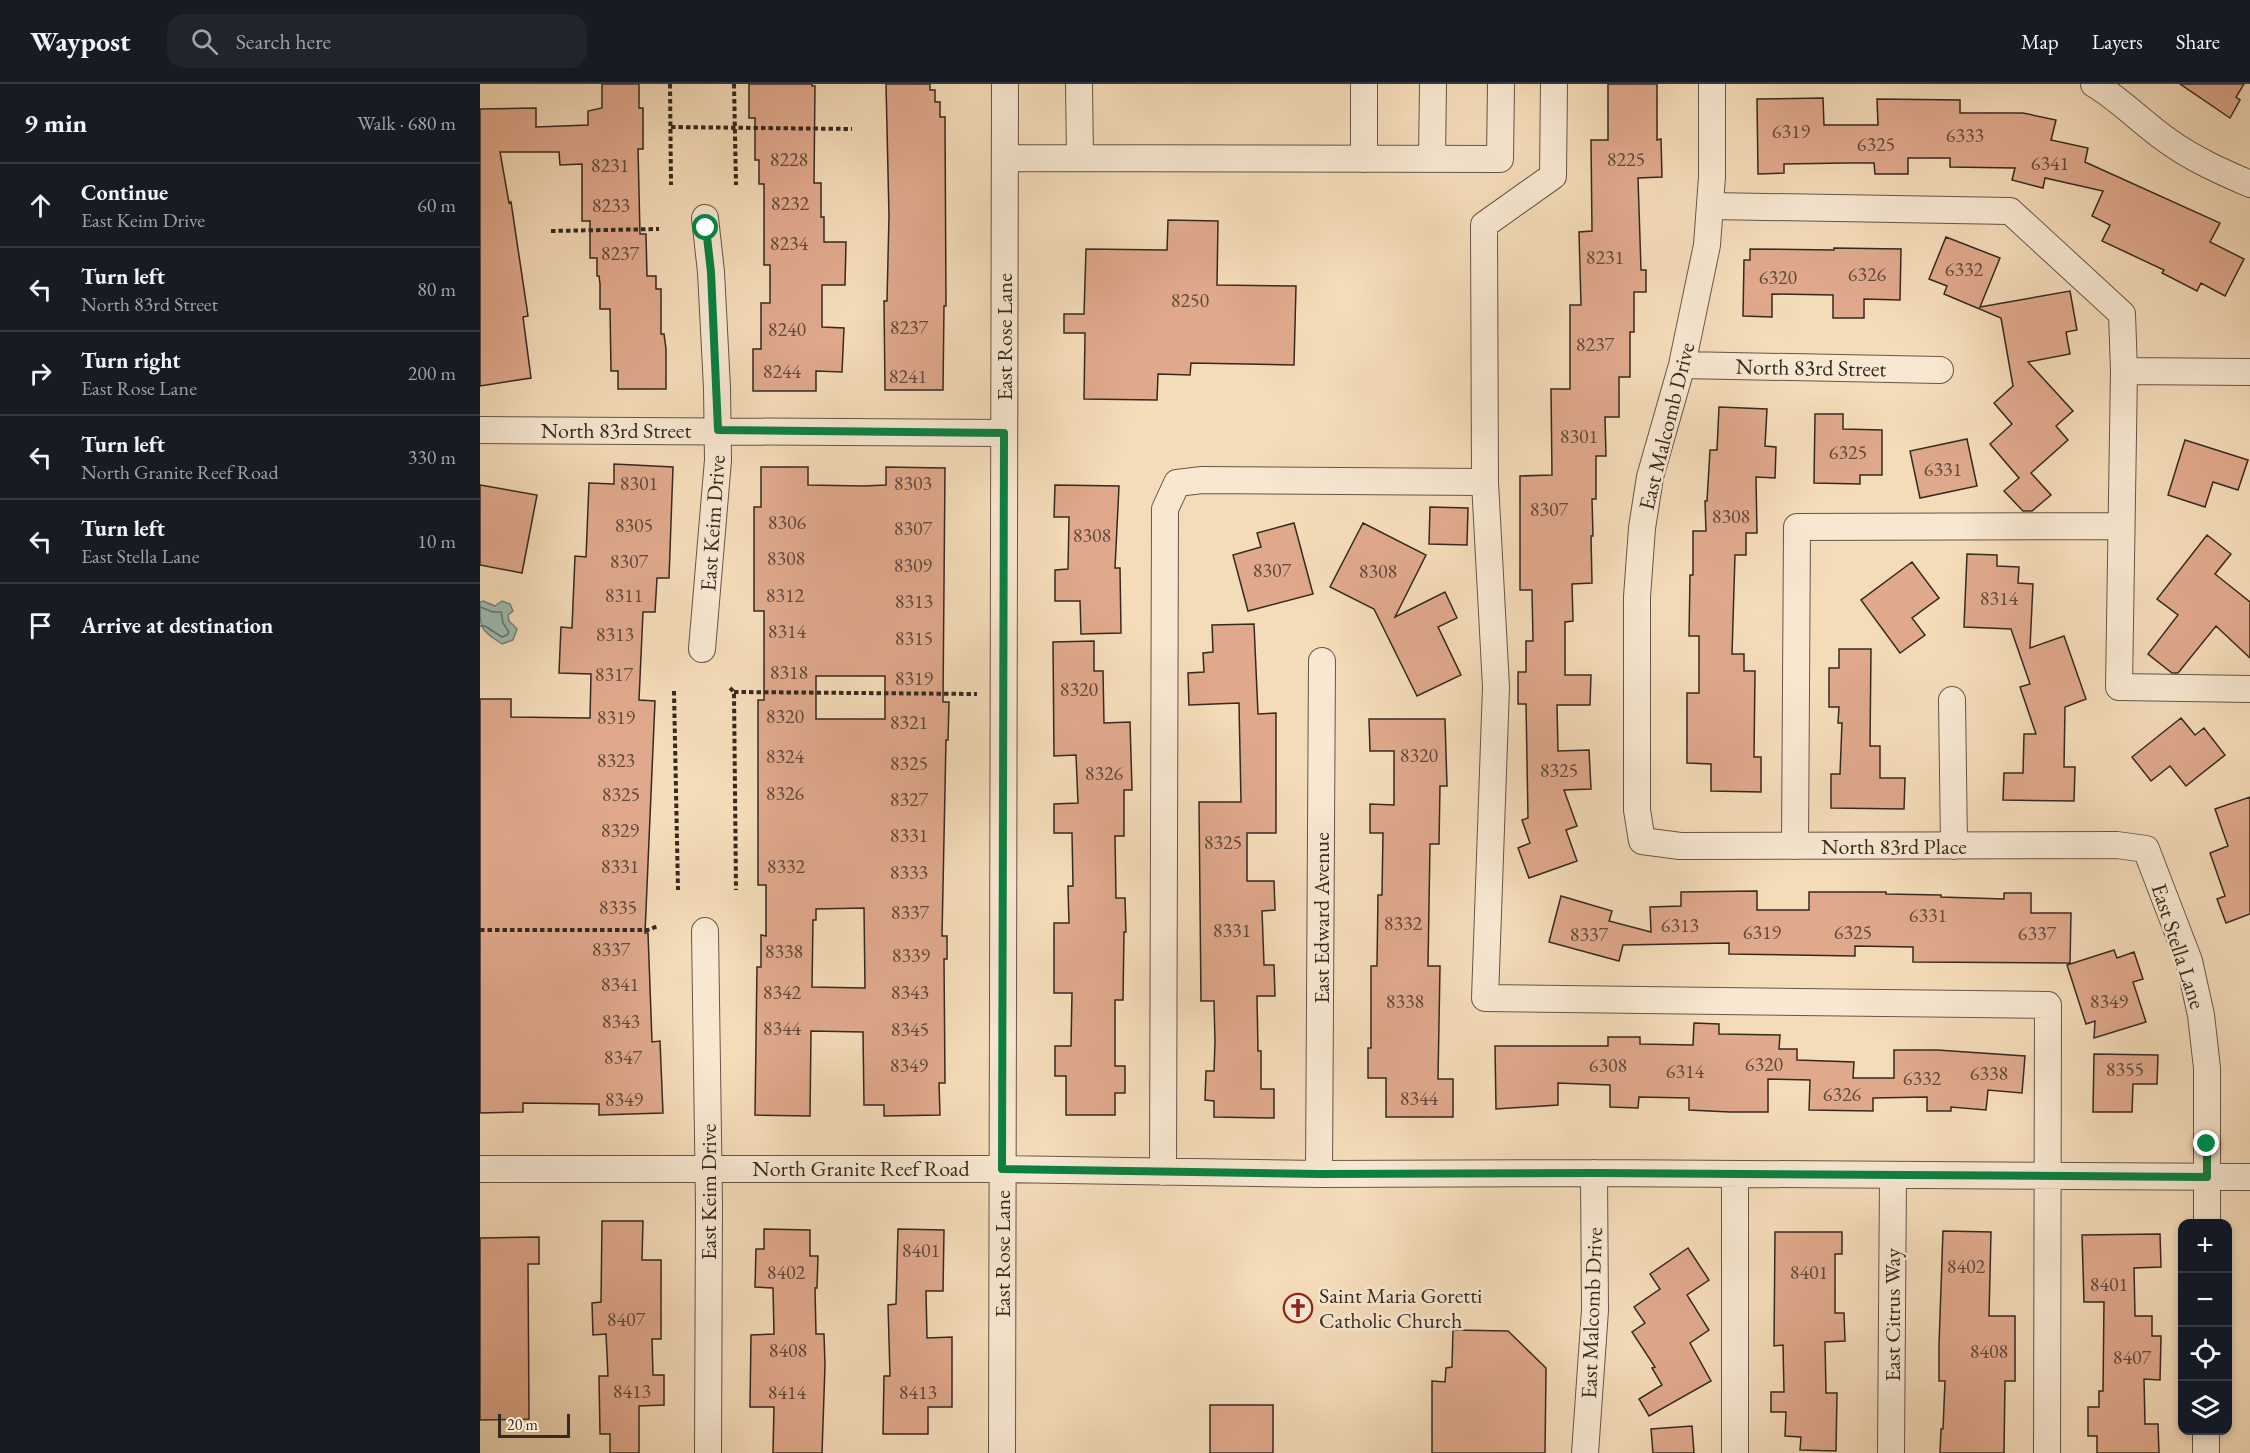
<!DOCTYPE html>
<meta charset="utf-8">
<style>
:root{--surface:#171b24;--page:#20242c;--text:#f1f3f6;--muted:#9ea1a6;--line:#363941}
body{margin:0;font-family:"EB Garamond",serif;background:var(--page);color:var(--text)}
.controls{position:absolute;right:18px;bottom:18px;display:grid;overflow:hidden;border-radius:12px;box-shadow:0 3px 9px #0003}
.controls button{width:54px;height:54px;display:grid;place-items:center;padding:0;border:0;border-bottom:2px solid var(--line);background:var(--surface);color:var(--text);font:30px sans-serif}
.scale{position:absolute;left:18px;bottom:15px;width:72px;box-sizing:border-box;padding-left:6px;border:3px solid #352a20;border-top:0;font-size:16px;line-height:21px;white-space:nowrap;color:#352a20;-webkit-text-stroke:4px #f8e8d2;paint-order:stroke}
.stop{position:absolute;width:18px;height:18px;margin:-14px;border:4px solid #0b8043;border-radius:50%;background:#fff}
.stop.end{background:#0b8043;border-color:#fff;box-shadow:0 2px 6px #0008}
.list{margin:0;padding:0;list-style:none}
h2{display:flex;justify-content:space-between;align-items:center;height:78px;margin:0;padding:0 24px;font-size:26px}
h2 small{font-size:20px;font-weight:400;color:var(--muted)}
.list li{display:grid;grid-template-columns:39px 1fr auto;gap:18px;align-items:center;box-sizing:border-box;height:84px;padding:0 24px;border-top:2px solid var(--line)}
.list b{display:block;font-size:22px;white-space:nowrap}
.list p{margin:0;font-size:20px;white-space:nowrap;color:var(--muted)}
.list em{font-size:20px;font-style:normal;color:var(--muted)}
.icon{flex:none;width:33px;height:33px;fill:none;stroke:currentColor;stroke-width:2;stroke-linecap:round;stroke-linejoin:round}
.map{position:relative;flex:none;width:1770px;height:1369px;overflow:hidden}
header{display:flex;align-items:center;gap:36px;box-sizing:border-box;height:84px;padding:0 30px;background:var(--surface);border-bottom:2px solid var(--line)}
header strong{font-size:28px}
nav{display:flex;gap:33px;margin-inline-start:auto;font-size:21px}
.search{width:420px;height:54px;background:var(--page);display:flex;align-items:center;gap:15px;box-sizing:border-box;padding:0 21px;border-radius:18px;color:var(--muted);font-size:22px}
main{display:flex}
aside{flex:1;background:var(--surface)}
.map>svg:first-child{display:block}
</style>
<header>
<strong>Waypost</strong>
<div class="search"><svg class="icon" aria-label="search" viewBox="0 0 24 24"><circle cx="10" cy="10" r="6"/><path d="M15 15l6 6"/></svg>Search here</div>
<nav><a>Map</a><a>Layers</a><a>Share</a></nav>
</header>
<main>
<aside>
<h2>9 min<small>Walk · 680 m</small></h2>
<ul class="list">
<li><svg class="icon" aria-label="ahead" viewBox="0 0 24 24"><path d="M12 20V5M6 11l6-6 6 6"/></svg><div><b>Continue</b><p>East Keim Drive</p></div><em>60 m</em></li>
<li><svg class="icon" aria-label="left" viewBox="0 0 24 24"><path d="M17 20v-9H6M10 6l-5 5 5 5"/></svg><div><b>Turn left</b><p>North 83rd Street</p></div><em>80 m</em></li>
<li><svg class="icon" aria-label="right" viewBox="0 0 24 24"><path d="M7 20v-9h11M14 6l5 5-5 5"/></svg><div><b>Turn right</b><p>East Rose Lane</p></div><em>200 m</em></li>
<li><svg class="icon" aria-label="left" viewBox="0 0 24 24"><path d="M17 20v-9H6M10 6l-5 5 5 5"/></svg><div><b>Turn left</b><p>North Granite Reef Road</p></div><em>330 m</em></li>
<li><svg class="icon" aria-label="left" viewBox="0 0 24 24"><path d="M17 20v-9H6M10 6l-5 5 5 5"/></svg><div><b>Turn left</b><p>East Stella Lane</p></div><em>10 m</em></li>
<li><svg class="icon" aria-label="arrive" viewBox="0 0 24 24"><path d="M6 21V4h12l-3 4 3 4H6"/></svg><div><b>Arrive at destination</b></div></li>
</ul>
</aside>
<div class="map">
<svg width="1770" height="1369" viewBox="0 0 1770 1369">
<rect width="100%" height="100%" fill="#f5dcb9"/>
<filter id="stains"><feTurbulence type="fractalNoise" baseFrequency=".00333" numOctaves="4"/><feColorMatrix values="0 0 0 0 .2 0 0 0 0 .09 0 0 0 0 .02 0 0 0 .5 -.17"/></filter>
<radialGradient id="worn" r=".72"><stop offset=".6" stop-color="#630" stop-opacity="0"/><stop offset="1" stop-color="#630" stop-opacity=".3"/></radialGradient>
<path fill="#9cbbb2" stroke="#738178" stroke-width="1.5" d="M3,517L15,522L22,517L30,520L33,527L28,531L29,537L37,545L33,556L22,560C0,545 0,546 0,518Z"/>
<g fill="none" stroke-linecap="round" stroke-linejoin="round">
<path stroke="#687269" stroke-width="1.5" d="M0,523L13,528H21L23,539L29,548L27,551L22,553L5,542H0"/>
</g>
<path fill="#e0a98c" stroke="#352a20" stroke-width="1.5" fill-rule="evenodd" d="M122,0H159V24H163V65H158L160,150H166L167,192H176V205H181V250H184L186,265V305H138V287H131L130,225H120V200L119,192H117V174H110V137H102V80L80,81L79,68H20L29,119L31,118L48,232L43,233L51,294L0,302V25L56,24V43L108,41V27L122,24Z
M269,0H332V2H335L334,99H341V133H344V158H366L365,201H342V243L364,244L362,288L336,287V307H273V265H281V219H290V181H284V100H279V76H275V34H269Z
M406,0H450V6H455V18H460V33H465L466,222H464L463,306H405L404,217H407L409,132Z
M1128,0H1177V56L1181,55L1182,93L1158,94L1161,186H1166V208H1154V248H1150V293H1139V333H1125L1126,372H1116V415H1112L1113,452H1111L1112,499L1092,500L1093,537L1085,538V591H1111L1110,621H1077L1078,667L1109,666L1111,705L1084,706L1097,742L1086,746L1097,777L1049,794L1038,764L1050,759L1042,736L1048,734L1046,620H1038V588H1046V557H1053L1052,506H1040V392L1072,391L1071,305H1090V221H1101L1099,148L1112,147L1111,56H1128Z
M1700,0H1764L1756,13L1760,16L1750,34Z
M1343,14L1344,41H1398L1397,15L1480,16V29H1543L1576,36L1571,56L1608,64L1605,78L1740,139L1730,158L1764,175L1745,212L1721,199L1717,207L1682,189L1684,186L1622,157L1630,141L1612,132L1623,107L1565,94L1563,104L1532,96L1535,84L1470,83V74H1428V90H1395L1394,79H1365L1304,80V89L1278,90L1277,15Z
M688,136L738,137L737,201L816,202L814,281L711,279L710,291L678,290L677,316L604,315L605,249H584V230H604L606,165L687,166Z
M1466,153L1520,174L1500,223L1590,207L1597,246L1586,248L1590,270L1548,278L1593,327L1576,342L1588,356L1551,389L1571,411L1552,427H1543L1524,407L1539,394L1510,360L1532,340L1514,319L1533,302L1521,234L1464,210L1467,202L1449,195Z
M1354,164L1421,165L1420,216L1384,215V234H1353V211L1292,210V233L1263,232L1264,176H1270V165L1354,166Z
M1239,323L1287,325L1285,362L1296,363L1295,394L1276,393L1277,449H1266V471H1255L1252,570H1264V587H1275L1274,673H1281V708L1231,707V680L1207,679V609H1219V552H1209L1210,491H1213V447H1226L1225,417H1227L1230,366H1237Z
M1335,330H1363V345L1402,346V391H1380V400L1334,399Z
M1487,355L1497,402L1440,414L1430,367Z
M1705,356L1768,376L1758,406L1733,398L1725,423L1688,411Z
M134,380L193,383L189,494H177L175,528H163L159,616L175,617L165,849H168L172,958L180,957L183,1029L119,1031V1020L43,1019V1028L0,1029V615H31V633L110,634L111,590L79,589L81,543L92,544L95,472L106,473L109,399L134,400Z
M281,383H328V401L384,402L406,401V383L465,384L463,618H469L468,656H466L462,852H467V875H464L465,999H459L460,1031L404,1032V1021H384L383,948L331,947L330,1032L275,1031L277,883H281V851L286,852V801H278V616H284V527H274V423H281ZM336,592H405V635H336ZM384,824L385,904L332,903L333,836H336V825Z
M0,401L57,411L42,489L0,481Z
M575,401L639,402L635,484H640L641,549L601,550L600,517H575V486L588,485L589,433H574Z
M950,423L988,424L987,461L949,460Z
M814,439L833,510L768,527L753,471L781,463L777,449Z
M883,439L946,471L915,533L965,508L977,534L958,543L981,591L937,612L894,525L850,503Z
M1727,451L1751,470L1735,490L1770,518V574L1736,542L1698,589H1692L1668,570L1698,531L1677,515Z
M1487,470L1517,471V482L1539,483L1538,499L1553,500L1550,564L1584,552L1606,615L1585,623L1584,683H1595L1594,717L1523,716L1524,689H1543L1544,650H1556L1540,603L1550,600L1531,545L1484,543Z
M1432,478L1459,514L1432,534L1445,551L1420,569L1381,516Z
M774,540L778,630L796,629V749H767V797H794L795,826L782,827L784,881H794L795,912H777L778,967H781V1005H794V1034L734,1033V1017L725,1016L726,987H734L735,958L734,917H721L719,718H761L759,619L709,621L708,589L724,588L723,569L733,568L732,541Z
M614,557V587H623L624,639L650,638L652,706H644V752H635L636,814H645L646,848H644L643,916H635V982H645V1009H635V1031H586V992H575V962H591L592,909H574V839H589L588,802H593L592,749H574V720L598,719L596,671L574,672L573,558Z
M1359,565H1391L1390,662H1400V694H1425L1424,725L1351,724V690H1360L1362,639H1358L1359,623H1349V584H1359Z
M1701,634L1715,651L1724,644L1745,671L1706,702L1690,682L1671,697L1652,673Z
M889,635H965L967,702H960L959,760H950L948,882H960L958,995H973V1033H906V994H888V964H891V882H897L898,811H902L903,749H890V720L914,721V667H890Z
M1770,713V830L1746,839L1737,815L1745,812L1730,769L1748,762L1735,725Z
M1277,807V826H1329V808H1406V810L1461,811V813L1524,815V809H1551V829H1591L1590,879L1433,878V863L1375,862V872L1249,870V859L1143,861L1139,877L1069,858L1081,812L1132,827L1129,837L1171,848L1170,823L1201,822V808Z
M1634,866L1637,874L1654,868L1663,895L1653,898L1666,938L1614,954L1615,937L1606,940L1587,881Z
M1214,939L1239,940V950L1300,951L1299,965H1317V976L1374,978L1373,994H1414V966H1457L1545,972L1542,1009L1508,1006L1506,1026L1471,1023V1027H1447V1013L1393,1014V1027L1329,1026L1330,996L1288,995V1028H1250L1209,1026V1014L1159,1013L1158,1024L1130,1023V1001L1078,999V1021L1016,1025L1015,962H1128V953H1160V960L1213,961Z
M1614,970L1678,971L1677,1000H1653L1652,1028H1613Z
M122,1137H163L162,1176H181V1255H172L173,1291H184V1321L159,1322V1369H130V1350H120L119,1292H128L126,1250L113,1251L112,1219L121,1218Z
M284,1145L330,1146V1172H338L337,1204H335L336,1250H344L345,1281L342,1369H293L294,1323H270L271,1251L294,1250L293,1204L275,1203L276,1165H284Z
M418,1145L464,1146L463,1207H446L447,1254L472,1253V1323H448V1350H403L404,1292H410L408,1221L416,1220Z
M1463,1147L1511,1148L1509,1232H1535V1297H1525L1524,1369H1460L1461,1345H1463L1465,1297H1459V1261Z
M1295,1148H1362V1170H1355V1229H1364L1365,1257L1345,1258L1346,1309H1357L1356,1367L1320,1366L1321,1353L1305,1352L1306,1328H1291V1308H1304L1303,1261L1294,1262Z
M1680,1150L1681,1183L1654,1184L1655,1232H1672V1252H1681L1680,1296L1664,1295L1665,1340H1678L1679,1369H1617V1352H1608V1323H1619V1307H1623L1624,1218H1604L1602,1151Z
M59,1153V1180H48L49,1335L0,1336V1154Z
M1208,1164L1229,1196L1207,1211L1229,1246L1210,1259L1231,1297L1169,1332L1159,1315L1182,1301L1172,1284L1175,1283L1152,1248L1165,1239L1154,1223L1180,1205L1170,1190Z
M973,1246L1028,1247L1066,1284L1065,1369H952V1297L965,1298L966,1284L972,1283Z
M730,1321H793V1369H730Z
M1212,1342L1214,1369H1173L1171,1345Z"/>
<g fill="none" stroke-linecap="round" stroke-linejoin="round">
<g stroke="#655646" stroke-width="28">
<path id="minor" d="M599,0L600,74
M1074,0L1073,92L1004,141L1005,398L1016,603L1005,914L1568,921L1567,1369
M1232,0V93L1227,161L1202,281L1170,393L1162,444L1157,513V726L1162,757L1200,762L1637,761L1666,765L1709,877L1721,931L1727,984V1140
M1614,0C1641,16 1662,39 1688,57C1713,75 1742,88 1770,100
M525,74L1020,75L1021,0
M884,75V0
M952,75L953,0
M1231,122L1530,127L1642,230L1644,287L1639,603L1770,605
M1202,281L1460,286
M1644,287L1770,288
M0,346L524,349
M222,565L238,376L237,304L231,188L225,134
M1472,616L1474,762
M1315,762L1317,443L1641,442
M225,847L229,1120L228,1369
M0,1085H522L839,1090L1114,1089L1770,1093
M683,1088L685,425L697,399L722,396L1005,398
M839,1090L842,577
M522,1369L525,0
M1105,1369L1115,1226L1114,1089
M1255,1369V1091
M1411,1369L1413,1092
M1726,1369V1346"/>
</g>
<path stroke="#352a20" stroke-width="4" stroke-dasharray="4.5 3" stroke-linecap="butt" d="M190,0L191,101
M254,0L256,101
M191,43L372,45
M71,147L179,145
M250,604L254,608L256,806
M194,607L198,806
M254,608L497,610
M0,846H168L178,842"/>
<use href="#minor" stroke="#f8e8d2" stroke-width="26"/>
</g>
<g fill="none" stroke-linecap="round" stroke-linejoin="round">
<path stroke="#0b8043" stroke-width="8" d="M226,144L231,188L238,346L524,349L522,1085L839,1090L1114,1089L1727,1093V1060"/>
</g>
<defs>
<g id="church-ring" transform="scale(1.5)"><circle r="9.5" fill="#f8e8d2" stroke="#8f2418" stroke-width="1.5"/><path d="M-1.2-6h2.4v3.5h3.3v2.4h-3.3V6h-2.4V-.1h-3.3v-2.4h3.3Z" fill="#8f2418"/></g>
</defs>
<g fill-rule="evenodd">
<use href="#church-ring" x="818" y="1224"/>
</g>
<g text-anchor="middle" stroke-width="5" stroke-linejoin="round" paint-order="stroke">
<g font-size="20" fill="#604a3b">
<text x="1311" y="54">6319</text>
<text x="1485" y="58">6333</text>
<text x="1396" y="67">6325</text>
<text x="309" y="82">8228</text>
<text x="1146" y="82">8225</text>
<text x="1570" y="86">6341</text>
<text x="130" y="88">8231</text>
<text x="310" y="126">8232</text>
<text x="131" y="128">8233</text>
<text x="309" y="166">8234</text>
<text x="140" y="176">8237</text>
<text x="1125" y="180">8231</text>
<text x="1484" y="192">6332</text>
<text x="1387" y="197">6326</text>
<text x="1298" y="200">6320</text>
<text x="710" y="223">8250</text>
<text x="429" y="250">8237</text>
<text x="307" y="252">8240</text>
<text x="1115" y="267">8237</text>
<text x="302" y="294">8244</text>
<text x="428" y="299">8241</text>
<text x="1099" y="359">8301</text>
<text x="1368" y="375">6325</text>
<text x="1463" y="392">6331</text>
<text x="159" y="406">8301</text>
<text x="433" y="406">8303</text>
<text x="1069" y="432">8307</text>
<text x="1251" y="439">8308</text>
<text x="307" y="445">8306</text>
<text x="154" y="448">8305</text>
<text x="433" y="451">8307</text>
<text x="612" y="458">8308</text>
<text x="306" y="481">8308</text>
<text x="149" y="484">8307</text>
<text x="433" y="488">8309</text>
<text x="792" y="493">8307</text>
<text x="898" y="494">8308</text>
<text x="144" y="518">8311</text>
<text x="305" y="518">8312</text>
<text x="1519" y="521">8314</text>
<text x="434" y="524">8313</text>
<text x="307" y="554">8314</text>
<text x="135" y="557">8313</text>
<text x="434" y="561">8315</text>
<text x="309" y="595">8318</text>
<text x="134" y="597">8317</text>
<text x="434" y="601">8319</text>
<text x="599" y="612">8320</text>
<text x="305" y="639">8320</text>
<text x="136" y="640">8319</text>
<text x="429" y="645">8321</text>
<text x="939" y="678">8320</text>
<text x="305" y="679">8324</text>
<text x="136" y="683">8323</text>
<text x="429" y="686">8325</text>
<text x="1079" y="693">8325</text>
<text x="624" y="696">8326</text>
<text x="305" y="716">8326</text>
<text x="141" y="717">8325</text>
<text x="429" y="722">8327</text>
<text x="140" y="753">8329</text>
<text x="429" y="758">8331</text>
<text x="743" y="765">8325</text>
<text x="140" y="789">8331</text>
<text x="306" y="789">8332</text>
<text x="429" y="795">8333</text>
<text x="138" y="830">8335</text>
<text x="430" y="835">8337</text>
<text x="1448" y="838">6331</text>
<text x="923" y="846">8332</text>
<text x="1200" y="848">6313</text>
<text x="752" y="853">8331</text>
<text x="1282" y="855">6319</text>
<text x="1373" y="855">6325</text>
<text x="1557" y="856">6337</text>
<text x="1109" y="857">8337</text>
<text x="131" y="872">8337</text>
<text x="304" y="874">8338</text>
<text x="431" y="878">8339</text>
<text x="140" y="907">8341</text>
<text x="302" y="915">8342</text>
<text x="430" y="915">8343</text>
<text x="925" y="924">8338</text>
<text x="1629" y="924">8349</text>
<text x="141" y="944">8343</text>
<text x="302" y="951">8344</text>
<text x="430" y="952">8345</text>
<text x="143" y="980">8347</text>
<text x="1284" y="987">6320</text>
<text x="429" y="988">8349</text>
<text x="1128" y="988">6308</text>
<text x="1645" y="992">8355</text>
<text x="1205" y="994">6314</text>
<text x="1509" y="996">6338</text>
<text x="1442" y="1001">6332</text>
<text x="1362" y="1017">6326</text>
<text x="939" y="1021">8344</text>
<text x="144" y="1022">8349</text>
<text x="441" y="1173">8401</text>
<text x="1486" y="1189">8402</text>
<text x="306" y="1195">8402</text>
<text x="1329" y="1195">8401</text>
<text x="1629" y="1207">8401</text>
<text x="146" y="1242">8407</text>
<text x="308" y="1273">8408</text>
<text x="1509" y="1274">8408</text>
<text x="1652" y="1280">8407</text>
<text x="152" y="1314">8413</text>
<text x="307" y="1315">8414</text>
<text x="438" y="1315">8413</text>
</g>
<g font-size="22" fill="#352a20" stroke="#f8e8d2">
<text transform="translate(524 253) rotate(-90)" y="8">East Rose Lane</text>
<text transform="translate(1331 283) rotate(1)" y="8">North 83rd Street</text>
<text transform="translate(1186 342) rotate(-76)" y="8">East Malcomb Drive</text>
<text x="136" y="354">North 83rd Street</text>
<text transform="translate(232 439) rotate(-86)" y="8">East Keim Drive</text>
<text x="1414" y="770">North 83rd Place</text>
<text transform="translate(841 834) rotate(-90)" y="8">East Edward Avenue</text>
<text transform="translate(1699 862) rotate(72)" y="8">East Stella Lane</text>
<text x="381" y="1092">North Granite Reef Road</text>
<text transform="translate(228 1108) rotate(-90)" y="8">East Keim Drive</text>
<text transform="translate(522 1170) rotate(-90)" y="8">East Rose Lane</text>
<text transform="translate(1111 1229) rotate(-88)" y="8">East Malcomb Drive</text>
<text transform="translate(1412 1231) rotate(-90)" y="8">East Citrus Way</text>
</g>
<g font-size="22" fill="#352a20" stroke="#f8e8d2" text-anchor="start">
<text x="839" y="1219">Saint Maria Goretti<tspan x="839" dy="25">Catholic Church</tspan></text>
</g>
</g>
<rect width="100%" height="100%" filter="url(#stains)"/>
<rect width="100%" height="100%" fill="url(#worn)"/>
</svg>
<div class="controls">
<button>+</button>
<button>−</button>
<button><svg class="icon" aria-label="locate" viewBox="0 0 24 24"><circle cx="12" cy="12" r="6"/><path d="M12 2v4M12 18v4M2 12h4M18 12h4"/></svg></button>
<button><svg class="icon" aria-label="layers" viewBox="0 0 24 24"><path d="M12 4l9 5-9 5-9-5zM3 14l9 5 9-5"/></svg></button>
</div>
<div class="scale">20 m</div>
<div class="stop" style="left:226px;top:144px"></div>
<div class="stop end" style="left:1727px;top:1060px"></div>
</div>
</main>
